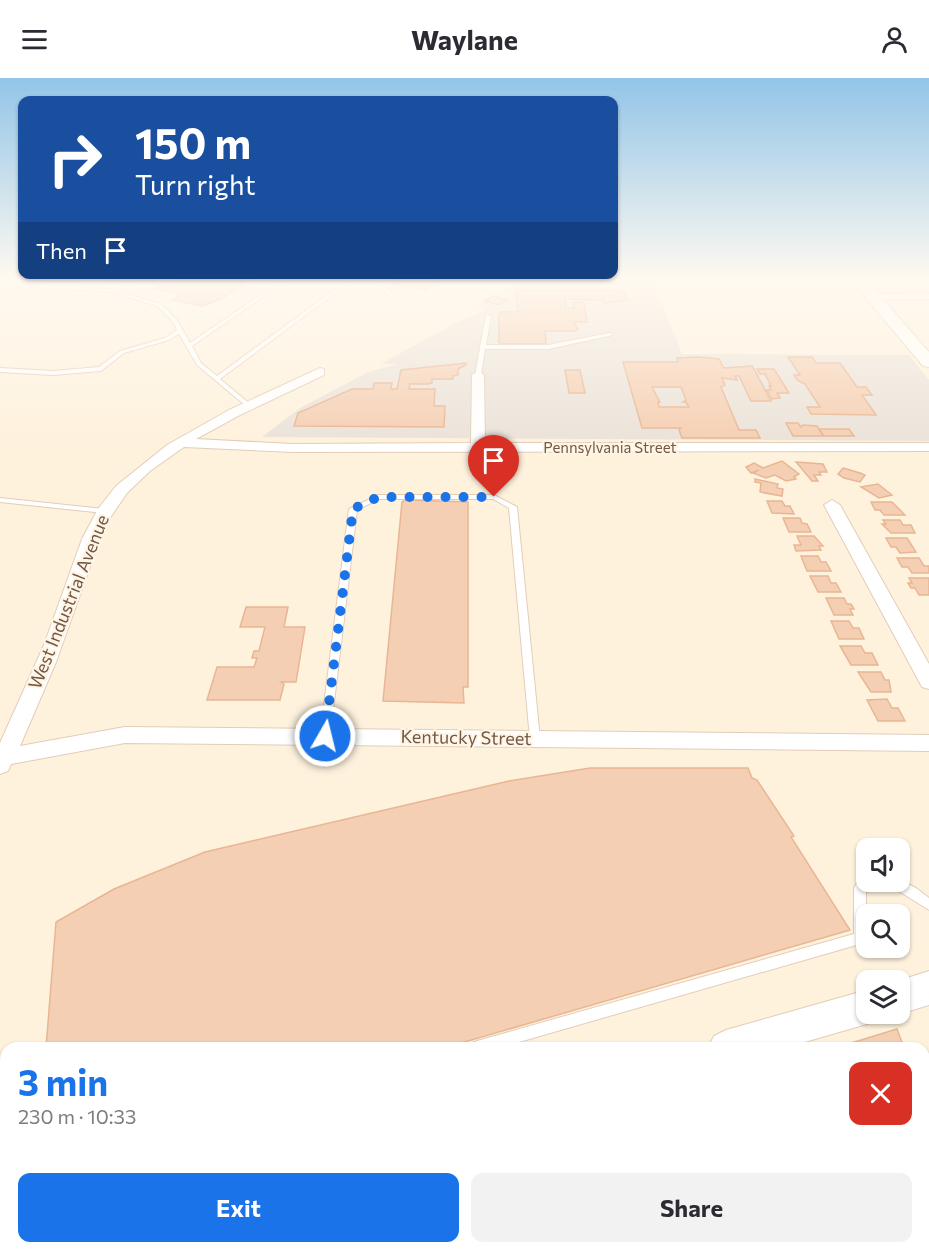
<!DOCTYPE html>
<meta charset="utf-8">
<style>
body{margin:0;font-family:Commissioner,sans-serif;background:#f2f2f3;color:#2b2b33;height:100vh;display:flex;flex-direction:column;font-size:22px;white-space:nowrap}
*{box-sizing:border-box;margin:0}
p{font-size:20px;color:#7c7c81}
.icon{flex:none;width:33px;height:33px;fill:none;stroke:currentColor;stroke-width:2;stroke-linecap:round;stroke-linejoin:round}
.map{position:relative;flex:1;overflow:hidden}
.drawer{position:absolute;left:0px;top:964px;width:930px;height:212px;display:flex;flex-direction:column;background:#fff;border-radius:18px 18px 0 0;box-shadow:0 2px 4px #0004}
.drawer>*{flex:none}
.banner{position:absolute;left:18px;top:18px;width:600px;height:183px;border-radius:12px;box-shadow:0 2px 4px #0004;background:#1a4fa0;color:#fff;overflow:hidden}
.controls{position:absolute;left:856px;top:760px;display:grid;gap:12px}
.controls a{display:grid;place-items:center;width:54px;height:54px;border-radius:12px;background:#fff;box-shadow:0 2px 4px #0004;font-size:30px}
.pin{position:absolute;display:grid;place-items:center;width:51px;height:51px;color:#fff;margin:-62px -26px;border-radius:50% 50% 50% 0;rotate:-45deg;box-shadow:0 0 6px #0007}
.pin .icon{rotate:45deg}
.me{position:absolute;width:66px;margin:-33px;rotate:8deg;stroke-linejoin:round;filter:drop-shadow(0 0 4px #0008)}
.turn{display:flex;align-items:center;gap:21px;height:126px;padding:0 18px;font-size:27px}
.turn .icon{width:78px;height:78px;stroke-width:2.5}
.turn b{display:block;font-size:42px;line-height:51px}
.then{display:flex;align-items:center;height:57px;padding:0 18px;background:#0003;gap:12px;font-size:22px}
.round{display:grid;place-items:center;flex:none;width:63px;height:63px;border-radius:12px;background:#f2f2f3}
.overview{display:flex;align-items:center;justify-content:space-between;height:102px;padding:0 18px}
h1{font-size:36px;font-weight:700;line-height:45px;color:#1a73e8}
.cta{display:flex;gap:12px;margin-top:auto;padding:12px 18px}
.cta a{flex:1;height:69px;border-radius:12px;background:#1a73e8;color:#fff;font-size:24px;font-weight:700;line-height:69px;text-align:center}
.cta a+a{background:#f2f2f3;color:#2b2b33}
header{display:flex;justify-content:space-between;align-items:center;height:78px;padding:0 18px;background:#fff;font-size:27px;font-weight:700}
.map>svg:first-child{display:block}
.industrial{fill:#ebe3da}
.building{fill:#f5cfb3;stroke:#e8b693;stroke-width:1.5;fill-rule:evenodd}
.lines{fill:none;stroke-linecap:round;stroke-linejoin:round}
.service-casing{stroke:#e2cdb9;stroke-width:2}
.minor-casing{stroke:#e2cdb9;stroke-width:2}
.tertiary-casing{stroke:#e2cdb9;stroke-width:2}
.secondary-casing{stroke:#e7cfb7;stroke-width:2}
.service{fill:#fff;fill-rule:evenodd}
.minor{fill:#fff;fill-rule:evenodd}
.tertiary{fill:#fff;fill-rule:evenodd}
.secondary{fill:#fff;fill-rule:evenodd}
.route{stroke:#1a73e8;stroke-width:10;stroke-dasharray:0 18}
.labels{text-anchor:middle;stroke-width:4.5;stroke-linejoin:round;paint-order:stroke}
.far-street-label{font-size:15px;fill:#745745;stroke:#fff5e5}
.street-label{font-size:18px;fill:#745745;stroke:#fff5e5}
</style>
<header><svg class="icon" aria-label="menu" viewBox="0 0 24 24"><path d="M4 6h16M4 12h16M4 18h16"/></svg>Waylane<svg class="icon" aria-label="person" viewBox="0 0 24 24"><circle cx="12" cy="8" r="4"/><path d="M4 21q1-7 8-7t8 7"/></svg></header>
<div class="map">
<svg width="929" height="1175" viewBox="0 0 929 1175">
<rect width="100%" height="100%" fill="#fef2dd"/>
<!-- industrial -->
<path class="industrial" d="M519 201H652L682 276 909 277 929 302V363L262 359 300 330 368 294 399 286H381L453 246 485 232 476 228Z"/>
<!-- building -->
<path class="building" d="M173 201H252L223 220 203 228 172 222 182 216 155 211Z
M400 201H439L426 212 393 206Z
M515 212H609L625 214 627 222 604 225V222L565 221 566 230H574L573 224H584L587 244H574L578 251 575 253H545L546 266H501L499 264V237L501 234H518Z
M493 218 507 222 498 227 485 223Z
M698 279 719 281 724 290 752 288 754 291 771 323H751L739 298H735L737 302 722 300 725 307 721 309 739 352H756L760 360H682L679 352 681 350H642L623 284H678L677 280ZM652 309H681L686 322 683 324H686L689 329H659L658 324H660Z
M788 279H812L816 285H840L857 309H866L872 317H862L876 337 811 336 807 329H820L805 306 797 302 794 297H800Z
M466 285V287L458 291V297L453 298V301H432V305L428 306H410L409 311H435L434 328H445L444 349 294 348 298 335 352 311H373L374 305H392L391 311H397L401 292Z
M757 291H774L789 315H777L780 320 772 321 767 312H771L769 308H771L765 296H760Z
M565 292H580L585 315H569Z
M786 345H798L801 349 803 347 817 348 823 358H793Z
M819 351H849L854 358H824Z
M782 383 799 396 794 399 796 401 786 403 775 397 766 400 753 395 759 392 751 395 746 389 754 385 763 390Z
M796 384 823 386 827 394H819L821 397H814L818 403H812Z
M843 390 860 395 865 397 860 404 844 400 838 396Z
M755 401 778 406 777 410 783 411 782 418 760 414 761 405 755 404Z
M878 406 892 417 879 420 861 409Z
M406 422 468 424V609H463L464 625 383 623 402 424Z
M767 423H782L785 428H790L794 436 772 435Z
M871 424H892L905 437H884L880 432H875Z
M783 440H800L802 445 807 446 811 454H789Z
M883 442H900L903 447H911L915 455H891L882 446H886Z
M797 458H814L823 468H819L821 472 796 473 794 467H801Z
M886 460H907L916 474 900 475 896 469H891Z
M801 478H818L821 484H826L831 493H807Z
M897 480H919L924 488H929V495H912L908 489H902Z
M810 498H828L831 505H836L841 514H818Z
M909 500H929V517H919L915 510H911L908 505H912Z
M826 520H844L847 526H851L854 531H850L853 537H834Z
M246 529H288L284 549H305L296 604H281L284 606 280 622H207L217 589H254L257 580H252L254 573H259L265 549H240Z
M831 543H849L853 550H859L864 561H839Z
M840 568H861L865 575H872L878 587H851Z
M858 594H881L885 602H889L891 614H871Z
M887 621 892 630H898L905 643H878L867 622Z
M590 690H748L752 700 757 702 794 758 791 759 850 852 444 970H46L56 844 114 811 205 774 509 703Z
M897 951 904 970H835Z
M924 1025 929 1039V1175H309L310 1170H924Z"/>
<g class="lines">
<!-- service casing -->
<g class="service-casing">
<path id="service" d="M131 201H136L116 213 161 226 177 242 190 265 284 201H289L192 268 201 285 217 298 349 201H354L220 301 250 326V328H246L197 287 179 256 169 262 124 275 101 293 53 297 0 294V290L53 293 99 289 120 273 165 260 177 252 173 244 157 228 112 214 17 208 0 212V210L17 206 111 211Z
M381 201H385L387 210 396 217V219C386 219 382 210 381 201Z
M486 237 491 238 486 267H548L610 255 613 257 548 271H485L481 297 478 299 475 297Z
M378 417H494L517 429 540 661 538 664H532L530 661 509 430 493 421H379L357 432 330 658 328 661H322L320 658 349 431Z
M0 420 104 431 108 433 104 435 0 424Z
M900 802 916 810 929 820V832L897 812 882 811 866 814V860L864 864 860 866 498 970H470L472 965 477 963 854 856V810L856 806 867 803 900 804Z
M30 1170H46L44 1175H28Z"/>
</g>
<!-- minor casing -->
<g class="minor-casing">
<path id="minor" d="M929 215V221L873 222 868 219 873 216Z
M320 290 324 291V297L238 338 196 361 292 366 471 365 472 297 478 293 484 297 485 365H929V373L292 374 184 369 150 393 127 415 105 447 56 584 20 668 125 649 929 657V673L125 665 11 686 8 693 0 696V665L44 567 82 461 98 431 116 408 167 367 229 332Z
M832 422 840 427 929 586V611L922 609 824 427Z"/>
</g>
<!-- tertiary casing -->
<g class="tertiary-casing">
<path id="tertiary" d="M929 893V927L900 936 898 903Z
M867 912V936H881L879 941 867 946 784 970H708L714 958 726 952Z
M47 1170H99L97 1175H44Z"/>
</g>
<!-- secondary casing -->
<g class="secondary-casing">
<path id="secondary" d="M850 201H865L929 274V289L923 288Z"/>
</g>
<!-- service -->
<use href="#service" class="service"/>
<!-- minor -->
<use href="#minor" class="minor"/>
<!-- tertiary -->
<use href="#tertiary" class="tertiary"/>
<!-- secondary -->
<use href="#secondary" class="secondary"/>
</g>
<!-- sky -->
<linearGradient id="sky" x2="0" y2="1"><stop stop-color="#92c5e8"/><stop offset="0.55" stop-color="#fff9f0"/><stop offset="1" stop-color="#fff9f0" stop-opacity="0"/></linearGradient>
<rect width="929" height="365" fill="url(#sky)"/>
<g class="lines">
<!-- route -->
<path class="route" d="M325 658 353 431 378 419H494"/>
</g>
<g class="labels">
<!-- far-street labels -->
<g class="far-street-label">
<text x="610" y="375">Pennsylvania Street</text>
</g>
<!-- street labels -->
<g class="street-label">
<text transform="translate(69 524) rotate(-68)" y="6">West Industrial Avenue</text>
<text transform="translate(466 660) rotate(1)" y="6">Kentucky Street</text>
</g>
</g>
</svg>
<div class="controls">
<a><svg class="icon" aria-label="sound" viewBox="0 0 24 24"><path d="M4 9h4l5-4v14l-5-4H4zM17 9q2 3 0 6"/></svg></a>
<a><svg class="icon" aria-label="search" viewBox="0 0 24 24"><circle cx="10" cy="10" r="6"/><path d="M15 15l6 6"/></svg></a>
<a><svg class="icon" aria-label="layers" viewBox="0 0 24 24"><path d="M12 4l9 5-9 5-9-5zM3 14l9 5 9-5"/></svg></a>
</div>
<div class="pin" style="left:494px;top:419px;background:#d93025"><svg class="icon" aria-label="arrive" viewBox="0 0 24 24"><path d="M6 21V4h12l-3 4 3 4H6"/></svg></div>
<svg class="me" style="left:325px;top:658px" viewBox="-20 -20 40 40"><circle r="17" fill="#1a73e8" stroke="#fff" stroke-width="3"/><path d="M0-11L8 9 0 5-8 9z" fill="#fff"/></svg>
<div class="banner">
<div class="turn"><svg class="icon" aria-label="right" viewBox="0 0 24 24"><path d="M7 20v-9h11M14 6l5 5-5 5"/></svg><div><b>150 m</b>Turn right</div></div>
<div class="then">Then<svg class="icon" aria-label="arrive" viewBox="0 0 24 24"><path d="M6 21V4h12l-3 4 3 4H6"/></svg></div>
</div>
<section class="drawer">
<div class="overview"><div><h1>3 min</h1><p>230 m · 10:33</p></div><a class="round" style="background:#d93025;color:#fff"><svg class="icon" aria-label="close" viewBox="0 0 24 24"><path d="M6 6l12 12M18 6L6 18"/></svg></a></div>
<div class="cta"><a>Exit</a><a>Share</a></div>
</section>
</div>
